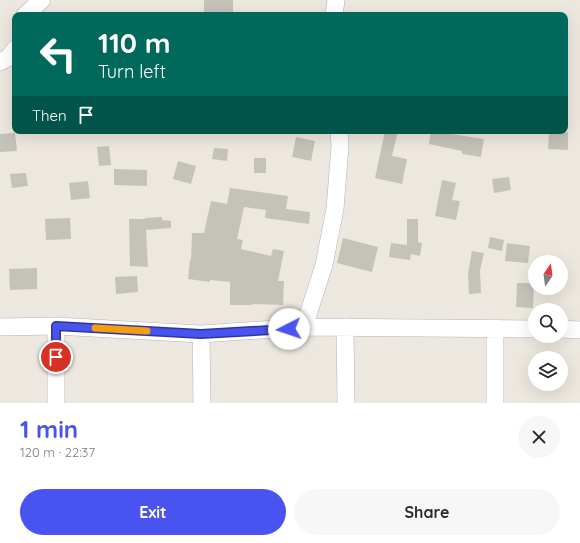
<!DOCTYPE html>
<meta charset="utf-8">
<style>
body{margin:0;font-family:Quicksand,sans-serif;background:#f7f7f7;color:#2b2b33;height:100vh;display:flex;flex-direction:column;font-size:15px;white-space:nowrap}
*{box-sizing:border-box;margin:0}
p{font-size:13px;color:#7c7c81}
.icon{flex:none;width:22px;height:22px;fill:none;stroke:currentColor;stroke-width:2;stroke-linecap:round;stroke-linejoin:round}
.map{position:relative;height:403px;overflow:hidden}
.details{display:flex;flex-direction:column;background:#fff;flex:1}
.details>*{flex:none}
.top-card{position:absolute;left:12px;top:12px;width:556px;height:122px;border-radius:8px;box-shadow:0 4px 16px #0002;background:#00695c;color:#fff;overflow:hidden}
.needle{width:26px;rotate:14deg}
.fabs{position:absolute;left:528px;top:255px;display:grid;gap:8px}
.fabs a{display:grid;place-items:center;width:40px;height:40px;border-radius:50%;background:#fff;box-shadow:0 4px 16px #0002;font-size:20px}
.pin{position:absolute;display:grid;place-items:center;width:34px;height:34px;color:#fff;margin:-17px;border:2px solid #fff;border-radius:50%;box-shadow:0 1px 4px #0007}
.me{position:absolute;width:44px;margin:-22px;rotate:266deg;stroke-linejoin:round;filter:drop-shadow(0 0 3px #0008)}
.turn{display:flex;align-items:center;gap:14px;height:84px;padding:0 20px;font-size:18px}
.turn .icon{width:52px;height:52px;stroke-width:2.5}
.turn b{display:block;font-size:28px;line-height:34px}
.then{display:flex;align-items:center;height:38px;padding:0 20px;background:#0003;gap:8px;font-size:15px}
.round{display:grid;place-items:center;flex:none;width:42px;height:42px;border-radius:21px;background:#f7f7f7}
.summary{display:flex;align-items:center;justify-content:space-between;height:68px;padding:0 20px}
h1{font-size:24px;font-weight:700;line-height:30px;color:#4953ef}
.cta{display:flex;gap:8px;margin-top:auto;padding:8px 20px}
.cta a{flex:1;height:46px;border-radius:24px;background:#4953ef;color:#fff;font-size:16px;font-weight:700;line-height:46px;text-align:center}
.cta a+a{background:#f7f7f7;color:#2b2b33}
.map>svg:first-child{display:block}
.building{fill:#c5c2ba}
.lines{fill:none;stroke-linecap:round;stroke-linejoin:round}
.minor-casing{stroke:#b2b3be;stroke-width:18}
.minor{stroke:#fff;stroke-width:17}
.route-casing{stroke:#2f369b;stroke-width:10}
.route{stroke:#4953ef;stroke-width:7}
.slow{stroke:#f59e0b;stroke-width:7}
</style>
<div class="map">
<svg width="580" height="403" viewBox="0 0 580 403">
<rect width="100%" height="100%" fill="#ece8df"/>
<!-- building -->
<path class="building" d="M204 0H233V15H204Z
M385 131H398L392 156 407 159 402 184 375 178Z
M431 131H451V134L484 139 481 157 462 154V151L429 144Z
M549 132H568V150L548 149Z
M15 133 17 151 0 152V134Z
M296 137 315 141 311 161 292 157Z
M109 146 111 165 99 166 97 147Z
M214 148 228 149 227 161 212 159Z
M254 158H266V173H254Z
M178 161 196 166 191 184 173 179Z
M114 169 147 170V186L114 185Z
M26 173 28 186 12 188 10 174Z
M509 177 511 190 494 193 492 179Z
M442 180 456 183 452 200 460 201 456 220 435 216Z
M88 181 90 198 71 200 69 183Z
M230 188 288 196 286 209 310 212 309 224 265 218 266 210 244 207 237 239 243 240 241 249 271 256 273 249 284 251 278 281H284L283 305 252 304V305H230V282L210 280V282L188 279 190 260H191L192 233H204L211 201 227 204Z
M162 217V220L171 221V228L146 230 148 267 130 266 129 219H145V218Z
M70 218 71 239 46 240 45 219Z
M407 219H418V242L422 243 420 256 411 254 410 260 389 257 391 243 407 245Z
M490 237 504 240 502 251 488 248Z
M343 238 378 247 372 272 337 263Z
M507 243 530 246 528 263 505 261Z
M472 251 484 253 480 270 481 293 469 294 468 273Z
M37 268V289L10 290 9 269Z
M137 276 138 292 116 294 115 277Z
M517 283H534L533 308 516 307Z"/>
<g class="lines">
<!-- minor casing -->
<g class="minor-casing">
<path id="minor" d="M25 15 42 0
M334 15 336 0
M0 62 8 58 15 49
M56 326V403
M0 327 56 326 201 334 304 327 535 329
M304 327 324 265 335 209 340 146 339 131
M345 327 346 403
M561 329 580 330
M201 334 202 403
M495 403V328"/>
</g>
<!-- minor -->
<use href="#minor" class="minor"/>
</g>
<g class="lines">
<!-- route casing -->
<g class="route-casing">
<path id="route" d="M56 357V326L201 334 289 329"/>
</g>
<!-- route -->
<use href="#route" class="route"/>
<!-- slow -->
<path class="slow" d="M95 328 147 331"/>
</g>
</svg>
<div class="fabs">
<a><svg class="needle" viewBox="-14 -14 28 28"><path d="M0-13l5 13h-10z" fill="#e53935"/><path d="M0 13l5-13h-10z" fill="#7c7c81"/></svg></a>
<a><svg class="icon" aria-label="search" viewBox="0 0 24 24"><circle cx="10" cy="10" r="6"/><path d="M15 15l6 6"/></svg></a>
<a><svg class="icon" aria-label="layers" viewBox="0 0 24 24"><path d="M12 4l9 5-9 5-9-5zM3 14l9 5 9-5"/></svg></a>
</div>
<div class="pin" style="left:56px;top:357px;background:#d93025"><svg class="icon" aria-label="arrive" viewBox="0 0 24 24"><path d="M6 21V4h12l-3 4 3 4H6"/></svg></div>
<svg class="me" style="left:289px;top:329px" viewBox="-20 -20 40 40"><circle r="19" fill="#fff"/><path d="M0-13L10 11 0 6-10 11z" fill="#4953ef"/></svg>
<div class="top-card">
<div class="turn"><svg class="icon" aria-label="left" viewBox="0 0 24 24"><path d="M17 20v-9H6M10 6l-5 5 5 5"/></svg><div><b>110 m</b>Turn left</div></div>
<div class="then">Then<svg class="icon" aria-label="arrive" viewBox="0 0 24 24"><path d="M6 21V4h12l-3 4 3 4H6"/></svg></div>
</div>
</div>
<section class="details">
<div class="summary"><div><h1>1 min</h1><p>120 m · 22:37</p></div><a class="round"><svg class="icon" aria-label="close" viewBox="0 0 24 24"><path d="M6 6l12 12M18 6L6 18"/></svg></a></div>
<div class="cta"><a>Exit</a><a>Share</a></div>
</section>
